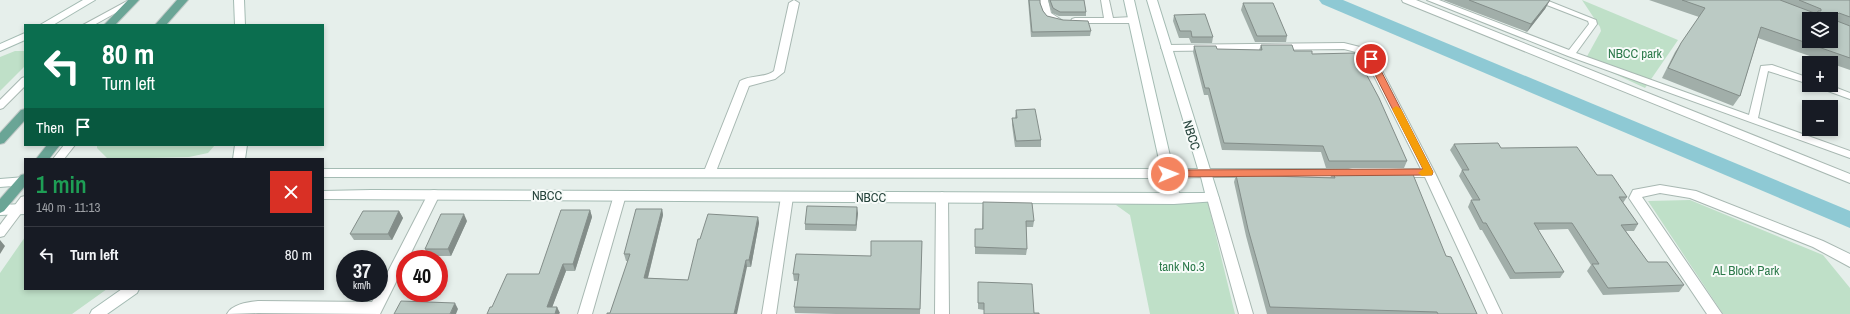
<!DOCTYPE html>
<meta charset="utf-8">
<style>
body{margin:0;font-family:"Archivo Narrow",sans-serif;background:#242831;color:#f1f3f6;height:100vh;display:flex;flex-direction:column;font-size:15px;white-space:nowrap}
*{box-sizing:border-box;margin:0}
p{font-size:13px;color:#9ea1a6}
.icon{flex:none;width:22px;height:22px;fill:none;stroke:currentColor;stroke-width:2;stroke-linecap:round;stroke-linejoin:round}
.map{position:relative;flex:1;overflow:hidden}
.sheet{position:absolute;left:24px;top:158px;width:300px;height:132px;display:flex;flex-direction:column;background:#171b24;border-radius:0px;box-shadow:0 2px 6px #0003}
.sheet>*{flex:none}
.top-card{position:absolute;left:24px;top:24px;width:300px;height:122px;border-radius:0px;box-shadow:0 2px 6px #0003;background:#0b6e4f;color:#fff;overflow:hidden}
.tools{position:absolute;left:1802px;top:12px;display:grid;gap:8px}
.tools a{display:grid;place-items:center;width:36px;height:36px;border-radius:0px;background:#171b24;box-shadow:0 2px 6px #0003;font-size:20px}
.speed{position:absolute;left:336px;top:250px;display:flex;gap:8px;font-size:20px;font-weight:700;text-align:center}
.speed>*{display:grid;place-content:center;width:52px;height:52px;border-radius:50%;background:#171b24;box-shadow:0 2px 6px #0003;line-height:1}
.speed small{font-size:10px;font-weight:400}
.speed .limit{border:6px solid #d22;background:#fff;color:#111}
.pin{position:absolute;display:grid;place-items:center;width:34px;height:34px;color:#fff;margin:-17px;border:2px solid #fff;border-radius:50%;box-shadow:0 1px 4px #0007}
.me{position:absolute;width:44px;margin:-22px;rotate:89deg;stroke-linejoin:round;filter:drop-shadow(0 0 3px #0008)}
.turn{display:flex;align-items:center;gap:14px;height:84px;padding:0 12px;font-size:18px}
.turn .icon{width:52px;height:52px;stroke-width:2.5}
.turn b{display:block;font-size:28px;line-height:34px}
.then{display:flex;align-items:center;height:38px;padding:0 12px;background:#0003;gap:8px;font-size:15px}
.round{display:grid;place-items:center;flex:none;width:42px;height:42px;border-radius:0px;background:#242831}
.headline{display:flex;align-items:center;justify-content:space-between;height:68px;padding:0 12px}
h1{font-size:24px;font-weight:600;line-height:30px;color:#1e9e55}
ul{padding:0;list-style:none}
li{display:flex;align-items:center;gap:12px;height:56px;padding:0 12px;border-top:1px solid #363941}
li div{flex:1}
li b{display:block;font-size:15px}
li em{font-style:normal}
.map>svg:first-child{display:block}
.green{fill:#bfe0c8}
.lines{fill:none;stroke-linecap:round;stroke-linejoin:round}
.canal{fill:#8ec9d4;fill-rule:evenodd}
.lane-casing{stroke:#a8b8b2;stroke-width:2}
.street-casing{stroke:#a8b8b2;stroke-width:2}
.secondary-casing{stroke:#a4bbb3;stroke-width:2}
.primary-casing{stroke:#c2cac8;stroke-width:2}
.lane{fill:#fff;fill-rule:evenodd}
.street{fill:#fff;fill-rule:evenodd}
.secondary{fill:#fff;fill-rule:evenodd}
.primary{fill:#6aa596;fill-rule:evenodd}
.wall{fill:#a1aea9}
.shaded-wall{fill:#838d89}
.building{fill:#bbcac4;stroke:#838d89;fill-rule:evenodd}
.route{fill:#f4845f;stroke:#9f563e}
.slow{fill:#f59e0b}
.labels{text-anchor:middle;stroke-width:4;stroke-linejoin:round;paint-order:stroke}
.park-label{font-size:13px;fill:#2d7a4b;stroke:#f7fbf9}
.street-label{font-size:13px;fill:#24423a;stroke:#f7fbf9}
</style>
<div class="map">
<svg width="1850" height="314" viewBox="0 0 1850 314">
<rect width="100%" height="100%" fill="#e6efeb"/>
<!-- green -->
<path class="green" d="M1582 0 1678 40 1645 88 1585 60 1601 31 1600 27Z
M15 51H25V66L0 91V57Z
M97 145H215L208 153 189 157 108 159 97 148Z
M1207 199 1235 314H1150L1130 215 1116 205Z
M1690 200 1823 255 1850 288V314H1723L1648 201Z
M25 237V289H107L72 314H0V273Z"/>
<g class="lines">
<!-- canal -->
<path class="canal" d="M1319 0H1343L1850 211V228L1322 4Z"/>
<!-- lane casing -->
<g class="lane-casing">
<path id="lane" d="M129 0 137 1 94 25H83Z
M1040 0H1048L1051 13 1063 21 1062 23C1047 26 1041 12 1040 0Z
M1101 0H1109L1113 18 1133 17 1137 20 1133 23H1072L1071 21 1072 19 1075 18H1104Z
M1427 0H1439L1569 50 1589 24 1588 21 1534 0H1546L1596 20 1597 24 1576 53 1749 115 1761 66 1772 65 1809 78V84L1768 71 1758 118 1850 151V158L1568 56Z
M25 77V86L3 108 0 109V100L22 78Z
M1815 85H1829L1850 93V99L1817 87Z
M64 145H75L64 159H53Z
M25 196V208L4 236 0 237V225L21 197Z"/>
</g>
<!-- street casing -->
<g class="street-casing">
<path id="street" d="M794 0 799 3 784 72 775 79 749 86 715 174 713 177H705L703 174 740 81C750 75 765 78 774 71L789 3Z
M1402 0H1416L1850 174V183L1403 2Z
M1344 43 1368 49 1376 59 1435 173 1502 314H1488L1425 177H1396L1392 176 1390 173 1392 170 1421 169 1366 60 1360 53 1344 49 1166 51 1161 48 1166 45Z
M1204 169H1348L1352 170 1354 173 1352 176 1348 177H1204L1200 176 1198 173 1200 170Z
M1660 185 1696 191 1823 241 1850 254V267L1813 247 1690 198 1660 193 1642 197 1722 314H1707L1629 198 1633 190Z
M434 190 438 191 440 194 408 259H405V264L380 314 258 313 227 314C232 304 248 302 258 301L372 302 377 293H379V289L428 194 430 191Z
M620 191 624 192 626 195 592 314H578L614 195 616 192Z
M787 192 791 194 793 197 776 314H762L781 197 783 194Z
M942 192 946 194 948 197 949 314H935L936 197 938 194Z
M1213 193 1217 195 1219 198 1253 314H1239L1207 198 1209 195Z"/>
</g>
<!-- secondary casing -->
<g class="secondary-casing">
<path id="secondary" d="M83 0H95L53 25H40Z
M234 0H244L245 25H235Z
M1124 0H1134L1173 169H1198L1147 0H1157L1219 198 1217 201 1174 204 323 199V191L371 190 1166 193 1163 178 323 177V169H1161ZM1201 177 1205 193H1179L1175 178Z
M25 33V40L0 51V44Z
M235 145H247L245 159H233Z
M25 177V185L0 187V179Z
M25 204V214L0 215V205Z
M122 289H139L137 293 107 314H90L92 310Z"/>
</g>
<!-- primary casing -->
<g class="primary-casing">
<path id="primary" d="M128 0H139L115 25H104Z
M177 0H188L166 25H155Z
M25 109V120L4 143 0 144V133L21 110Z
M47 145H60L49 159H36Z
M25 174V186L4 211 0 213V199L21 175Z"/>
</g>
<!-- lane -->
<use href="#lane" class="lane"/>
<!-- street -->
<use href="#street" class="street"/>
<!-- secondary -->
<use href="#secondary" class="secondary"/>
<!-- primary -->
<use href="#primary" class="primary"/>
</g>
<!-- wall -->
<path class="wall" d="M1028 0H1040V3L1043 11 1047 16 1091 31 1090 36 1031 37Z
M1048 0H1084L1086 12V16H1059L1052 13Z
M1443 0H1550L1545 9 1527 32Z
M1649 0H1850V70L1758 38 1740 96 1733 106 1662 78 1675 52 1699 17Z
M1243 3 1287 36 1286 42H1255L1241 10Z
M1174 15 1213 37 1212 43H1191L1189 38H1179L1173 21Z
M1261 45 1312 54 1407 161 1404 168H1326L1321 152 1222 150 1208 95H1204L1193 52 1194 46 1217 49 1259 50Z
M1016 110 1041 140V147H1015L1012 125V118H1015Z
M1454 144 1501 148 1597 175 1627 197 1623 203 1638 224 1634 231H1626L1648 262 1684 285 1679 292 1603 295 1587 271 1591 265 1568 229 1538 230 1564 272 1560 278 1510 279 1482 230H1480L1468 207 1471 200H1473L1459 176 1462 170 1450 150Z
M1333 172 1446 256 1477 314H1267L1246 236 1234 182 1236 175 1330 178Z
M983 202 1034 221 1033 227H1026L1027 249 1026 255 975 254V229H982Z
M662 209 663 215 648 278 688 280 700 239 758 217 759 223 751 267H747L610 313 628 261H626L624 254Z
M590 210 592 217 575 271H566L552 307H557L559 314H487L492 307 539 274Z
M399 211 403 218 392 240H354L350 234Z
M858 213 856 231 805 230V224Z
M467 221 451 256H428L425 249Z
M922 241 920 314H836L795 313 794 307 798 281H794L793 274 871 256Z
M978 282 1034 313 1039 314H984V310L978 309Z"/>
<!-- shaded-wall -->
<path class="shaded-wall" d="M1550 0 1545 9 1527 32 1531 24Z
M857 207 858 213 856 231V225Z
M662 209 663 215 646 285 644 278Z
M590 210 592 217 575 271 573 264Z
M399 211 403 218 392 240 388 234Z
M464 214 467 221 451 256 448 249Z
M758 217 759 223 751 267 749 260Z
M0 240 5 246 0 254Z
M746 260 747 267 737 314H734Z
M563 264 566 271 550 313 547 307Z
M455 303 458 309 456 314H450Z
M557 307 560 313 559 314H555Z"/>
<!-- building -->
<path class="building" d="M1029 0H1040V3L1043 11 1047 16 1063 20 1088 21 1091 31 1032 32Z
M1050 0H1084L1086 12H1060L1053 8Z
M1469 0H1550L1531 24Z
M1682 0H1780L1817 14 1818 11H1821V9L1799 0H1850V17L1839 13 1837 15V21L1850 26V58L1761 27 1740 96 1668 68 1681 43 1705 8ZM1809 19H1831V41H1809Z
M1243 3H1273L1287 36H1257Z
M1205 14 1213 37H1192L1191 31H1180L1174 15Z
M1261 45H1292L1294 51H1312V54L1355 53 1379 98 1407 161H1329L1323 146 1224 143 1209 88H1205L1194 46H1216L1217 49 1262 50Z
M1035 109 1041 140 1016 141 1012 118H1017L1016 110Z
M1498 143 1501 148 1577 147 1597 175H1612L1627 197H1619L1638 224 1621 225 1648 262H1667L1684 285 1608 288 1592 264H1599L1572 223H1534L1564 272 1515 273 1486 223H1483L1471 200H1480L1462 170H1469L1454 144Z
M1333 172H1412L1446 256 1451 257 1477 314H1438L1437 312 1270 307 1248 229 1236 175 1335 178Z
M983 202 1032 203 1034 221H1026L1027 249 975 247V229H983Z
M807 206 857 207 856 225 805 224Z
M636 209H662L644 278 688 280 698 239H700L708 214 758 217 749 260H746L734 314H607V313H610L630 254H624Z
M561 210H590L573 264H563L547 307H557L555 314H487L490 307H492L507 274H539Z
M363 211H399L388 234H350Z
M441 214H464L448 249H425Z
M871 241H922L920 309 794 307 799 274H793L796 254 871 256Z
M978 282 1032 284 1034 313H1039V314H984V303H978Z
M401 301 455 303 450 314H394Z"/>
<!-- route -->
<path class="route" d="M1368 57H1374L1375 59 1433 172 1432 175 1168 177 1163 174 1168 170 1423 169 1367 59Z"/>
<!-- slow -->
<path class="slow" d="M1396 106 1401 109 1433 172 1432 175 1422 176 1418 173 1423 169 1392 109Z"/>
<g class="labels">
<!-- park labels -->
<g class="park-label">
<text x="1635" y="58">NBCC park</text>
<text x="1182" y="271">tank No.3</text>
<text x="1746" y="275">AL Block Park</text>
</g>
<!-- street labels -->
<g class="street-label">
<text transform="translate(1192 135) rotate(73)" y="5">NBCC</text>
<text x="547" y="200">NBCC</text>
<text x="871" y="202">NBCC</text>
</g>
</g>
</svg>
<div class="tools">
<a><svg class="icon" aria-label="layers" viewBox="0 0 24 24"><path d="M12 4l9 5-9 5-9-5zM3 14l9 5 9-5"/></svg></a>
<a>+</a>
<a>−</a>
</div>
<div class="speed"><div>37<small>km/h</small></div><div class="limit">40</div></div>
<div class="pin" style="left:1371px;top:59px;background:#d93025"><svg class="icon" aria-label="arrive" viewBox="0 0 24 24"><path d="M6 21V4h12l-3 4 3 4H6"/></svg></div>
<svg class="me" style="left:1168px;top:174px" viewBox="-20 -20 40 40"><circle r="17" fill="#f4845f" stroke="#fff" stroke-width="3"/><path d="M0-11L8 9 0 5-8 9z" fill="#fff"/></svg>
<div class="top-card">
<div class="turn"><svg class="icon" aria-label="left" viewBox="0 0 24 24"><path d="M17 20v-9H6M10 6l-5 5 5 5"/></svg><div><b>80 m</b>Turn left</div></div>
<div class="then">Then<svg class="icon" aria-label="arrive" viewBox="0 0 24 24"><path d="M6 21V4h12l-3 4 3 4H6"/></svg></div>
</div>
<section class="sheet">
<div class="headline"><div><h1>1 min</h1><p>140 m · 11:13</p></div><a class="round" style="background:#d93025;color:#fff"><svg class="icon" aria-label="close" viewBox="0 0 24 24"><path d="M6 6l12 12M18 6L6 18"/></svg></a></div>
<ul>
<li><svg class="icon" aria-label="left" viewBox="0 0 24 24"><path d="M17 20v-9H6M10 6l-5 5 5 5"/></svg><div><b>Turn left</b></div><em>80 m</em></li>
</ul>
</section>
</div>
